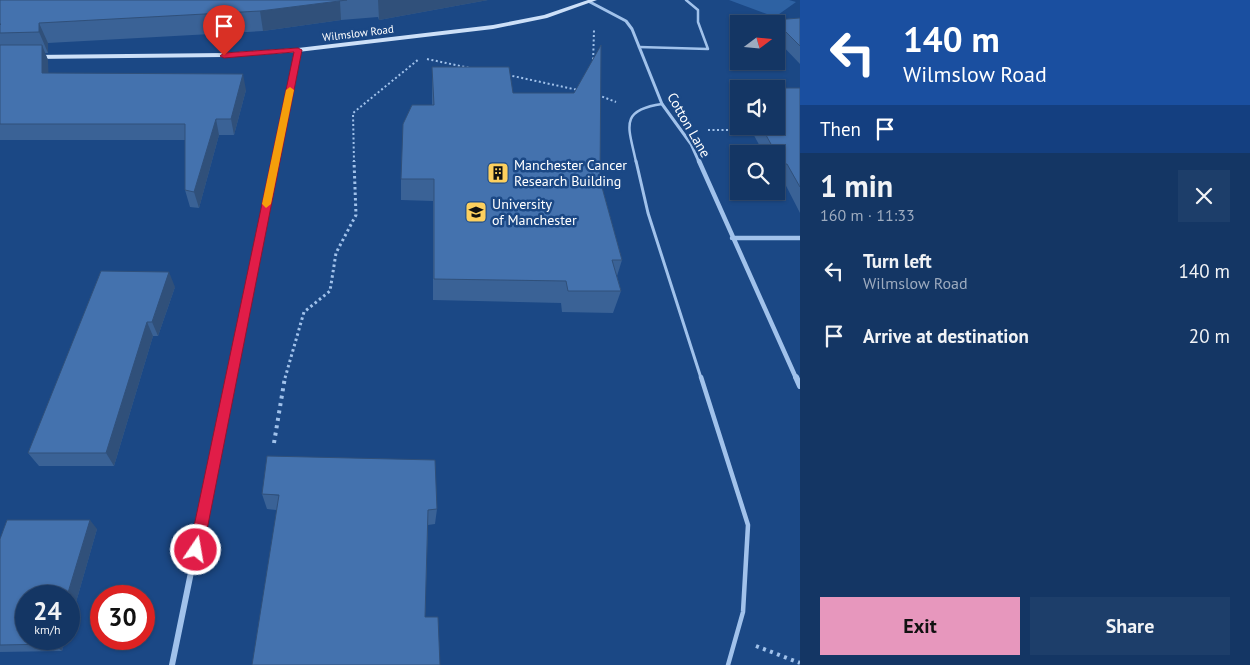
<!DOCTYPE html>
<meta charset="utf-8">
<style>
body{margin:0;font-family:"PT Sans",sans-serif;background:#1d3e6a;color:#f1f3f6;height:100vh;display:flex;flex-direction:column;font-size:19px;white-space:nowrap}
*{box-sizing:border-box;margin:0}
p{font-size:16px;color:#9dabbf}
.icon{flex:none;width:28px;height:28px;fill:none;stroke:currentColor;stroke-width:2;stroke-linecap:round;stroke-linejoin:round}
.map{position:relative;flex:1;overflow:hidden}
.details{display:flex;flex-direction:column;background:#143664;width:450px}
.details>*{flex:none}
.top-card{background:#1a4fa0;color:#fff;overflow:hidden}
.needle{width:32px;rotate:74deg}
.fabs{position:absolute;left:730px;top:15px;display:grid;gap:10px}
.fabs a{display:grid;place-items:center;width:55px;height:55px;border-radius:0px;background:#143664;box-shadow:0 1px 4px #0004,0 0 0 1px #335078;font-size:25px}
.speed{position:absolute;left:15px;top:585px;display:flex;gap:10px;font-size:25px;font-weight:700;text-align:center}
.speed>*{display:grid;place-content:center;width:65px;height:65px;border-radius:50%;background:#143664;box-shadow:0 1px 4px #0004,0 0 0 1px #335078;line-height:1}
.speed small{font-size:12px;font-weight:400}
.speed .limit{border:8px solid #d22;background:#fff;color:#111}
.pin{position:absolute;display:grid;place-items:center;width:42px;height:42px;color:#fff;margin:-51px -21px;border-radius:50% 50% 50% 0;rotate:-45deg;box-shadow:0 0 5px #0007}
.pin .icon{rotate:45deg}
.me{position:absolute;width:55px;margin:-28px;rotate:12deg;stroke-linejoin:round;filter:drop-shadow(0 0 4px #0008)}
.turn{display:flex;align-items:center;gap:18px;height:105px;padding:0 20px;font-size:22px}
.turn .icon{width:65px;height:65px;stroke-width:2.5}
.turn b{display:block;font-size:35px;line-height:42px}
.then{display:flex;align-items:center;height:48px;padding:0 20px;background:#0003;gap:10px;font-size:19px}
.round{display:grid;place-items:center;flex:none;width:52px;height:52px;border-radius:0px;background:#1d3e6a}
.headline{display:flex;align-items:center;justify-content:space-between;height:85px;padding:0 20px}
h1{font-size:30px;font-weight:600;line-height:38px}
.cta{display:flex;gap:10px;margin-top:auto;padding:10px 20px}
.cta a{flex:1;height:58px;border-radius:0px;background:#e797bd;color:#111;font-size:20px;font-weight:600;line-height:58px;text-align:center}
.cta a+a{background:#1d3e6a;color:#f1f3f6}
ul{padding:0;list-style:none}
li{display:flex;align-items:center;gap:15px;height:65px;padding:0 20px}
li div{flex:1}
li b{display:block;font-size:19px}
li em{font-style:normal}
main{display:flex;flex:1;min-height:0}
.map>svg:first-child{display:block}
.green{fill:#2e62a3}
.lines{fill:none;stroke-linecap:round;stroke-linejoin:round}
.path-far2{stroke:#a1c2eb;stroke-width:2;stroke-dasharray:2 2.5;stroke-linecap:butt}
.path-far1{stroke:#a1c2eb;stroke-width:3;stroke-dasharray:2.5 3;stroke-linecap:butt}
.path{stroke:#a1c2eb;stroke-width:4;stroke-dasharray:3 4.5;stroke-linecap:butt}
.service-far2{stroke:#a1c2eb;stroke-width:2.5}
.service-far1{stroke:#a1c2eb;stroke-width:3}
.service{stroke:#a1c2eb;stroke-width:4.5}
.minor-far2{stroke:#a1c2eb;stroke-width:3}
.minor-far1{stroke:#a1c2eb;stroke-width:4.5}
.minor{stroke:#a1c2eb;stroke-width:6}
.secondary{fill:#cde0f8;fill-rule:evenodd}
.wall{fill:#3a6296}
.shaded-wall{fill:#30507a}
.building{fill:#4472ae;stroke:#30507a}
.route{fill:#e11d48;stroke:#92132f}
.slow{fill:#f59e0b}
.labels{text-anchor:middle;stroke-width:5;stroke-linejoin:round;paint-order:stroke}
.far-street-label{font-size:11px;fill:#fff;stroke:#1b4885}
.street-label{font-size:14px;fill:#fff;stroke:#1b4885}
.poi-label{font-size:14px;fill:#fff;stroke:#1b4885;text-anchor:start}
</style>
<main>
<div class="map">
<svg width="800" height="665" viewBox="0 0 800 665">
<rect width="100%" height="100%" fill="#1b4885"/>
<!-- green -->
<path class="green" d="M729 0H789L796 2 775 17Z"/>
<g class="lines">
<!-- path-far2 -->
<path class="path-far2" d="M427 59 470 68
M593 64 594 30
M508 75 578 90
M598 95 616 102
M708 130H754
M354 162 353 113 419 59"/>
<!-- path-far1 -->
<path class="path-far1" d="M285 378 304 312 330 291 336 253 356 215 354 161"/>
<!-- path -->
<path class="path" d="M274 443 285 377
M756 646 800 663"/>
<!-- service-far2 -->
<path class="service-far2" d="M639 47 708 49 698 22V10L686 0
M636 162C629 128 618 110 662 104"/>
<!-- service-far1 -->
<path class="service-far1" d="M636 161 648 213 701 378"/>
<!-- service -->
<path class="service" d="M701 377 748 525 743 612 728 665"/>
<!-- minor-far2 -->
<path class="minor-far2" d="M590 2 626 21 632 29 662 104 691 144 699 162
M275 162 298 50"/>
<!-- minor-far1 -->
<path class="minor-far1" d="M699 161 796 378
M732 238H800
M231 378 275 161"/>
<!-- minor -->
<path class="minor" d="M796 377 800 386
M172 665 231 377"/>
<!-- secondary -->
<path class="secondary" d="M588 0H597L547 18 493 29 298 52 224 57 33 59 30 57 33 55 224 53 298 48 493 25 544 15Z"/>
</g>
<!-- wall -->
<path class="wall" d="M0 0H488L379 20 378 17 341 20 263 31 48 43V53H45L48 60V73L246 90 234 135H219L199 208 190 207 185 190V140H0Z
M800 18V64L776 39V24H772L774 20Z
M432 67 513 93 600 180 622 260 617 276 621 291 613 313 562 312 561 303 433 300V201L401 200V179L432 105Z
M739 88H800V213L781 176H776V154H764L749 126H776V89H739Z
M739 89V108L734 100Z
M175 287 158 336H153L114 466H39L28 453Z
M262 494 437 509 435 524 428 525 425 617 276 510 267 509Z
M97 529 62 651 0 652V539Z"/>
<!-- shaded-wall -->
<path class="shaded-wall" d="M378 0H488L379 20Z
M340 1 341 20 263 31 260 11Z
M39 23 48 43V53L39 32Z
M42 45 48 60 49 89 42 73Z
M243 74 246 90 234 135 231 119Z
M216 119 219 135 199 208 194 192Z
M169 272 175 287 158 336 152 322Z
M147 322 153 336 114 466 106 453Z
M90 520 97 529 69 627V596H67Z
M54 639H65L62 651 53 644Z"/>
<!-- building -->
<path class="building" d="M0 0H347L260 11 39 23V32L0 33V25L1 24H0Z
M800 18V46L774 20Z
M0 45H42V73L243 74 231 119H216L194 192 185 190V124H0Z
M601 45 600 180 622 260H612L621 291H568L566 281 434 279V179H401L403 124 412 105H434L432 67H509L513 93H574Z
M739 88H800V187L787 164H782L761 126H776V89H740Z
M101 271 169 272 152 322H147L106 453H28Z
M267 456 435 460 437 509 428 510 425 617H438L440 665H252L279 495 262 494Z
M7 520H90L67 596H26V639H54L53 644 0 645V539Z"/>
<!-- route -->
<path class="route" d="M298 48 302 50 203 550 201 555 196 557 191 555 189 550 294 52 224 58 220 56 224 53Z"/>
<!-- slow -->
<path class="slow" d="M290 87 294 90 271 204 266 208 262 204 286 90Z"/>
<!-- icons -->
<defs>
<g id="building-square" transform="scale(1.125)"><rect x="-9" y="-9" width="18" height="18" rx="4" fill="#fdd05e" stroke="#1b4885"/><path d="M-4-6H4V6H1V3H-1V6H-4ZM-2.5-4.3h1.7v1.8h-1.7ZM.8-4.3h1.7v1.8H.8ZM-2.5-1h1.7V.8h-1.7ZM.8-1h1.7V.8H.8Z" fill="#111"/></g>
<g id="university-square" transform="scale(1.125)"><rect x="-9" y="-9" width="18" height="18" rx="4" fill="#fdd05e" stroke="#1b4885"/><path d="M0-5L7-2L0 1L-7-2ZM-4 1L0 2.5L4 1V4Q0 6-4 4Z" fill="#111"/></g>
</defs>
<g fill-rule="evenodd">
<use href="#building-square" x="498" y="173"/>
<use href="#university-square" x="476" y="212"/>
</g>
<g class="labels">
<!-- far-street labels -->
<g class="far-street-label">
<text transform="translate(358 33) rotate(-7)" y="4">Wilmslow Road</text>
</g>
<!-- street labels -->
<g class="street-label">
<text transform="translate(689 125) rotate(60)" y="5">Cotton Lane</text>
</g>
<!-- poi labels -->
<g class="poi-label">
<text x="514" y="170">Manchester Cancer<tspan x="514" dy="16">Research Building</tspan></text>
<text x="492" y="209">University<tspan x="492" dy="16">of Manchester</tspan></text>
</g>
</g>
</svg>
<div class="fabs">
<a><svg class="needle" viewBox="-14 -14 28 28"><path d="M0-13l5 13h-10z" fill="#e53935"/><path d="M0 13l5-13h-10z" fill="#9dabbf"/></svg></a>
<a><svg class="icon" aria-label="sound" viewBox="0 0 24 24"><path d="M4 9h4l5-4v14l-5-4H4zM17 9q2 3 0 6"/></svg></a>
<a><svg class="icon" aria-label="search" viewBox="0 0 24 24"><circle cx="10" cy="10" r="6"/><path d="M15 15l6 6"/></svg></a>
</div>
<div class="speed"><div>24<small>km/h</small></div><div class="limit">30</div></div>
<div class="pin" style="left:224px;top:56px;background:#d93025"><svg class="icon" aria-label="arrive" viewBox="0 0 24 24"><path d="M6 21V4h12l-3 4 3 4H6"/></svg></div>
<svg class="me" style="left:196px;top:550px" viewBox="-20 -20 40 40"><circle r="17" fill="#e11d48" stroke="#fff" stroke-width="3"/><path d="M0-11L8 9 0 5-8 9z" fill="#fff"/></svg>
</div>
<section class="details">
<div class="top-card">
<div class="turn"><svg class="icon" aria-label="left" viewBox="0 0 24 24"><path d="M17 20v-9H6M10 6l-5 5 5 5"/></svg><div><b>140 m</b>Wilmslow Road</div></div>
<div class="then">Then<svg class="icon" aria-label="arrive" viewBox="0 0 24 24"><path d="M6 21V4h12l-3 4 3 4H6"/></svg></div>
</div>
<div class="headline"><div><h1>1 min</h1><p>160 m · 11:33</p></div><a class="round"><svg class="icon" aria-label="close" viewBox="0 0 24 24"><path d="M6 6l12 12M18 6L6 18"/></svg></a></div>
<ul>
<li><svg class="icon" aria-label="left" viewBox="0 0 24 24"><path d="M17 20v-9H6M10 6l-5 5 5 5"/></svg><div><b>Turn left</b><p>Wilmslow Road</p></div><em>140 m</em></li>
<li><svg class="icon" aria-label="arrive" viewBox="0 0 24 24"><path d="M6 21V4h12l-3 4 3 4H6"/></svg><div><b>Arrive at destination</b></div><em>20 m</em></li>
</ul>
<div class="cta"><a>Exit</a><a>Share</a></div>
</section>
</main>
